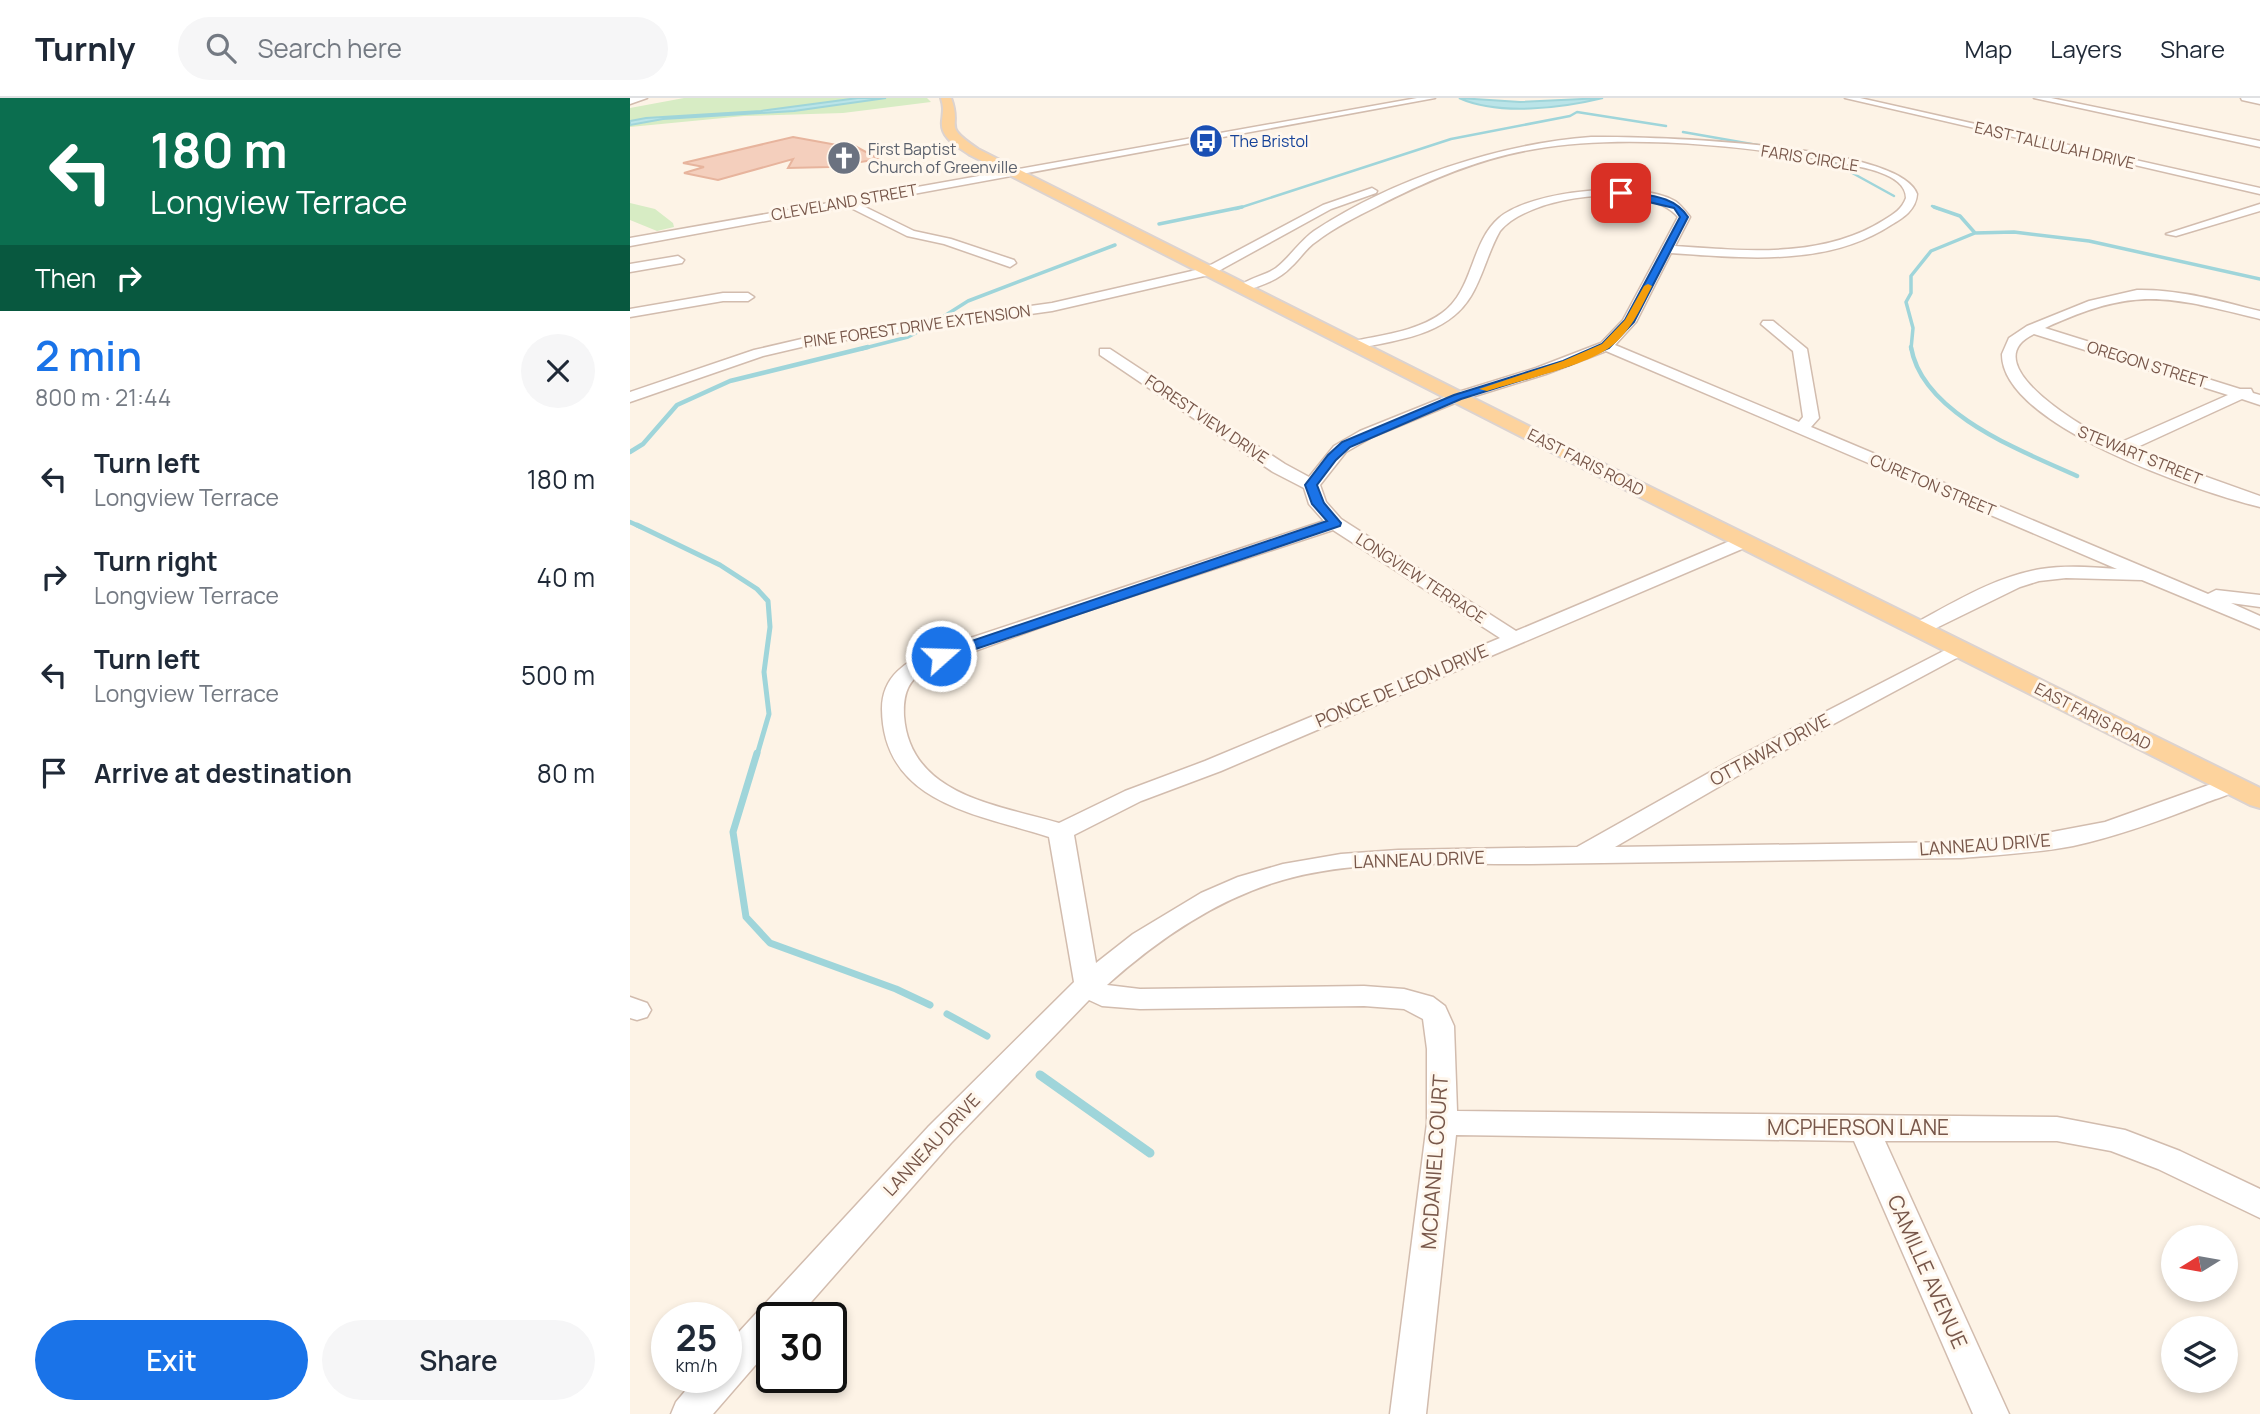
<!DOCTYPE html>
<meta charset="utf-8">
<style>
body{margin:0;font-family:Manrope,sans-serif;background:#f6f6f7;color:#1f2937;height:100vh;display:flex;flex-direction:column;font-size:26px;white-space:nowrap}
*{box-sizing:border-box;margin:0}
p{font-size:23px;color:#747a83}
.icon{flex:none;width:38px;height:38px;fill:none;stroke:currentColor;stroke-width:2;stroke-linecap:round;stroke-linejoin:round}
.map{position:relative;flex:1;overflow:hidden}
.side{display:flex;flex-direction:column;background:#fff;width:630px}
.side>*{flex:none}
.banner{background:#0b6e4f;color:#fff;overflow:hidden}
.needle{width:46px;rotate:259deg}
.controls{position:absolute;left:1531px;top:1127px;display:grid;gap:14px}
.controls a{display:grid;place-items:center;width:77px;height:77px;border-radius:50%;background:#fff;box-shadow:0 4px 10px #0003;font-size:35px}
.speed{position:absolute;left:21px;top:1204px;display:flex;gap:14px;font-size:35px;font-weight:700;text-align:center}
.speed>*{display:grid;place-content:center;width:91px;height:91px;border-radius:50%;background:#fff;box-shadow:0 4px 10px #0003;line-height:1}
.speed small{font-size:18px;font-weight:400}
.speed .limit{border:4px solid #111;border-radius:10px;background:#fff;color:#111}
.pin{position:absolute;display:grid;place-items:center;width:60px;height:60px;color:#fff;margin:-30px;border-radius:14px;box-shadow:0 4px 10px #0006}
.me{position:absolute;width:77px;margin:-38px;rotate:70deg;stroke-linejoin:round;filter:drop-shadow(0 0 5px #0008)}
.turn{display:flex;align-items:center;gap:24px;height:147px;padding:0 35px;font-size:32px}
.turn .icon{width:91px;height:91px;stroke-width:2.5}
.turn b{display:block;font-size:49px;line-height:60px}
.then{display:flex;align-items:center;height:66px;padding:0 35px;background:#0003;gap:14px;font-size:26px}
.round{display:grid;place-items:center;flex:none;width:74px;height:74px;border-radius:37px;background:#f6f6f7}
.headline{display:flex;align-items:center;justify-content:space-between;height:119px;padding:0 35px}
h1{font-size:42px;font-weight:600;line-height:52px;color:#1a73e8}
.cta{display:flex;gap:14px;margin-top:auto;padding:14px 35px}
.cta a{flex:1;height:80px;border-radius:42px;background:#1a73e8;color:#fff;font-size:28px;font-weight:600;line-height:80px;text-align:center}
.cta a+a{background:#f6f6f7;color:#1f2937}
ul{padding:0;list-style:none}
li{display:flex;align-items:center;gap:21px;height:98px;padding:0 35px}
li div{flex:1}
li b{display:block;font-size:26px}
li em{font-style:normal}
header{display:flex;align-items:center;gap:42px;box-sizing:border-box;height:98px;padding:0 35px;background:#fff;border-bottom:2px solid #e0e1e3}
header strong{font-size:33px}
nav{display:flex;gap:38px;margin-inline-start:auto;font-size:24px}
.search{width:490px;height:63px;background:#f6f6f7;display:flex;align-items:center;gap:18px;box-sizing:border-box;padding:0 24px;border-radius:38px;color:#747a83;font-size:26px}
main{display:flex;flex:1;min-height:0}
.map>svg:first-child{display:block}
.green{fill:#d7ecc4}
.water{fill:#bae4e8;stroke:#9fd5da;stroke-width:2}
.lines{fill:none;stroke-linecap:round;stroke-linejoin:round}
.stream-far5{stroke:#9fd5da;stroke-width:2.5}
.stream-far4{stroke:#9fd5da;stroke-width:3.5}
.stream-far3{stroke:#9fd5da;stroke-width:4.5}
.stream-far2{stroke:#9fd5da;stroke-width:5}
.stream-far1{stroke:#9fd5da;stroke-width:7}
.stream{stroke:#9fd5da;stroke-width:9}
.building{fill:#f4cfbd;stroke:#e7b49d;stroke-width:2}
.minor-casing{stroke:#d2bcae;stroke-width:3}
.major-casing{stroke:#dcd3d0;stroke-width:4}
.minor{fill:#fff;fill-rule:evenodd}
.major{fill:#fdd39d;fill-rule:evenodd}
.route{fill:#1a73e8;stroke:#114b97;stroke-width:2}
.slow{fill:#f59e0b}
.labels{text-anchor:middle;stroke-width:6;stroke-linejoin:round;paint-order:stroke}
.far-transit-label{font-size:16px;fill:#164399;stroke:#fff7ed;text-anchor:start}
.far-street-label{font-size:16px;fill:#78574a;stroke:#fff7ed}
.far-worship-label{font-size:16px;fill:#5b616d;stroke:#fff7ed;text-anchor:start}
.street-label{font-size:18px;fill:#78574a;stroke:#fff7ed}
.near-street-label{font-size:21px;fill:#78574a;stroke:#fff7ed}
</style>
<header>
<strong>Turnly</strong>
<div class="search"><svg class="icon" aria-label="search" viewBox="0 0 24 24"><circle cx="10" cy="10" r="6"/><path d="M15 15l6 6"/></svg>Search here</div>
<nav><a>Map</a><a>Layers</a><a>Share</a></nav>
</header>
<main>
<section class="side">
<div class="banner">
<div class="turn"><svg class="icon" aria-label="left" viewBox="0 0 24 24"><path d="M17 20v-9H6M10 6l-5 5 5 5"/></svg><div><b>180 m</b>Longview Terrace</div></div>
<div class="then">Then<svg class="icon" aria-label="right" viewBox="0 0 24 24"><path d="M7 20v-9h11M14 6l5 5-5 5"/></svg></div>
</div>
<div class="headline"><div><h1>2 min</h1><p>800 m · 21:44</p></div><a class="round"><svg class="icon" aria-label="close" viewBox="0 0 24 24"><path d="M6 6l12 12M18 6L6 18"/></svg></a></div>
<ul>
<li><svg class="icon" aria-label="left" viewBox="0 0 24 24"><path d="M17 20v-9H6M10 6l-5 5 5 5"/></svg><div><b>Turn left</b><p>Longview Terrace</p></div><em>180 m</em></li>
<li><svg class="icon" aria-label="right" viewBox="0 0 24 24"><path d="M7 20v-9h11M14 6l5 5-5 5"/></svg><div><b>Turn right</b><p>Longview Terrace</p></div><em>40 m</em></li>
<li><svg class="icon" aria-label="left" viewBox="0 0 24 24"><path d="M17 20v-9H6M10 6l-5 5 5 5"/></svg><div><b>Turn left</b><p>Longview Terrace</p></div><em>500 m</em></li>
<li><svg class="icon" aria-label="arrive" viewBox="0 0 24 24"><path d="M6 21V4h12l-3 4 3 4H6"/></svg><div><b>Arrive at destination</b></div><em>80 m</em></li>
</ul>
<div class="cta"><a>Exit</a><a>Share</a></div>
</section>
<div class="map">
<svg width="1630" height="1316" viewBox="0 0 1630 1316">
<rect width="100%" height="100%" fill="#fdf3e6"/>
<!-- green -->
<path class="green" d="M54 0H297L301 4 213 15 114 18 0 29V10Z
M0 105 25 111 43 125 44 129 27 133 0 122Z"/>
<!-- water -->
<path class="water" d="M228 0H256L164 13 33 21 0 27V23L16 20 131 13Z
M829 0 890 4 973 0C932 10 869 18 829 0Z"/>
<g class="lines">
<!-- stream-far5 -->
<path class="stream-far5" d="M1053 34 1133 48
M1206 66 1264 98
M1302 108 1309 111
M606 111 821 41 940 18 947 14 1036 28"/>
<!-- stream-far4 -->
<path class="stream-far4" d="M1304 109 1330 118 1345 135
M529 126 612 109
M308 222 338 203 485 147
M231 251 278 239 297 229
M1281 251 1283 230 1276 204 1281 195V178L1301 153 1345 135 1384 134 1459 143 1630 181"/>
<!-- stream-far3 -->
<path class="stream-far3" d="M1281 249C1292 316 1392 353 1447 378
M0 354 13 346 47 307 100 283 238 249
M0 424 11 429"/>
<!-- stream-far2 -->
<path class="stream-far2" d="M7 427 90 467 127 491 138 503 140 529 134 574 139 616 127 657"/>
<!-- stream-far1 -->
<path class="stream-far1" d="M127 655 103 734 116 819 140 845 266 891 300 907
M317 916 357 938"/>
<!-- stream -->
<path class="stream" d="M410 977 520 1055"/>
</g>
<!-- building -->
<path class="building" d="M163 39 218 49 225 48 249 61 200 69 158 70 163 61 88 82 54 75 74 69 53 65Z"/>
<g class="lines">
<!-- minor casing -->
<g class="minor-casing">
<path id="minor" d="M0 0H17L0 6Z
M787 0H805L229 106 284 133 321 141 384 162 386 165 380 169 314 146 277 138 217 108 0 148V140L210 103 215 100 220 101Z
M1215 0H1230L1630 90V96Z
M1404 0H1421L1630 43V49Z
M1611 0H1630V6L1612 2Z
M961 39C1014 38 1270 45 1287 96 1286 112 1273 120 1261 127 1197 169 1114 160 1041 155L1006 224 985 247 1169 324 1173 319 1163 253 1131 226 1133 223H1143L1177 251 1189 320 1181 329 1578 496 1586 492 1630 497V509L1601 505 1630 518V531L1512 482 1436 480 1409 483 1390 489 1296 535H1282L1279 531 1282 527C1323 505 1364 479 1411 471 1436 467 1462 469 1487 471L976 253 916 276 832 302 742 339 716 354 690 387 696 404 711 421 886 533 1107 440H1119L1122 444 1119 448 591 673 511 703 444 737 466 865 503 836 571 795 608 779 653 766 711 756 768 752 947 749 1100 663 1329 545 1336 547 1339 551 1336 555 1116 673 985 749 1331 744 1401 738 1475 724 1601 679 1609 681 1613 686C1606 696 1587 700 1575 705 1532 722 1488 738 1443 748 1406 755 1368 757 1331 760 1188 762 1045 764 901 766 817 767 724 759 643 785 581 805 525 844 477 887L510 891 734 888 774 891 803 899 815 908 824 928 827 1013 1427 1019 1495 1032 1550 1053 1630 1091V1120L1528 1071 1481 1053 1427 1043H1255L1379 1316H1343L1224 1043 826 1037 796 1316H760L797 1025V951L793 921 774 911 734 908 510 911 472 908 459 902 321 1045 167 1220H142V1248L83 1316H41L46 1304 67 1279H96V1248L299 1028 444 884 419 739C348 716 253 706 252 611 252 578 276 563 304 552L694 423 679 406 674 390 643 374 470 257V251H480L655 366 679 379 704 348 730 333 822 296 906 270 971 245 993 222 1048 119C1017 82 899 97 870 133 858 154 853 178 841 198 817 238 766 242 725 251L720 250V244C750 237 786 234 812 215 844 192 840 145 869 120 902 92 1008 82 1045 103 1051 107 1056 114 1060 119L1045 148C1115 153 1192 161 1254 122 1264 116 1272 111 1276 100 1276 75 1230 69 1211 65 1121 48 995 35 905 51 850 60 796 83 746 109 726 119 705 129 687 143 676 150 670 161 661 169 649 182 631 188 614 193L608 189C618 180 634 178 646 170 660 159 669 144 684 133 763 81 868 46 961 39ZM703 432 870 540 575 663 495 693 429 725C368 707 280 698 274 618 273 595 278 582 298 570L447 516Z
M742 90 747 93 746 95 701 111 583 176 422 213 180 247 133 258 0 304V294L124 252 180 239 422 205 575 170 693 107Z
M1630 106V113L1546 138 1536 136Z
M48 158 54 162 52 165 0 174V166Z
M1507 192C1550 191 1589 203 1630 213V221C1535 198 1507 188 1415 230L1610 291H1621L1623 295 1630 297V307L1612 301 1501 352 1630 398V409C1572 395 1371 328 1372 256L1379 240 1397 228 1459 203ZM1404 236 1598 297 1487 346C1461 335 1340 266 1404 236Z
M93 195H118L124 199 118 203H93L0 219V211Z
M0 899 17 905 21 912 17 919 7 922 0 920Z"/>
</g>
<!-- major casing -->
<g class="major-casing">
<path id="major" d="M311 0H321C333 32 310 25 348 51L992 375 1630 690V710L1620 707 978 383 340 57C327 48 310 40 312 23 313 13 314 10 311 0Z"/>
</g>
<!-- minor -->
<use href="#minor" class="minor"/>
<!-- major -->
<use href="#major" class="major"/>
</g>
<!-- route -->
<path class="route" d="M991 93C1017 98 1043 96 1058 119L1004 224 979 250 940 267 831 301 720 349 706 362 687 387 694 405 711 425 710 428 316 561 311 562 304 558 306 555 697 423 682 406 675 387 698 357 712 344 824 297 933 263 972 246 995 222 1050 119 1044 110 989 97Z"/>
<!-- slow -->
<path class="slow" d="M1018 186 1022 188C1011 210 1000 235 979 250 954 268 889 283 857 293L849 291 933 263 972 246 995 222 1014 188Z"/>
<!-- icons -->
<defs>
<g id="bus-disc" transform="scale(1.75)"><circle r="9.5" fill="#1a4fb4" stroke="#fff7ed"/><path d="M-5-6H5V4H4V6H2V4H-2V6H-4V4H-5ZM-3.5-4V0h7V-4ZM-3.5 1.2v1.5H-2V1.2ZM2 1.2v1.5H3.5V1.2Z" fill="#fff"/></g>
<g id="church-disc" transform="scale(1.75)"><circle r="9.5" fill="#6b7280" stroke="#fff7ed"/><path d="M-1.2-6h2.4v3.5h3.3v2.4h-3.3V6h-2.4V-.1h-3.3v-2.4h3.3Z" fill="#fff"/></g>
</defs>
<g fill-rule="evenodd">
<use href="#bus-disc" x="576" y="43"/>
<use href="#church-disc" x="214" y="60"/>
</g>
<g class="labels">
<!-- far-transit labels -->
<g class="far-transit-label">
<text x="600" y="49">The Bristol</text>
</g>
<!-- far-street labels -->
<g class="far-street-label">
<text transform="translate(1425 47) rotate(13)" y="6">EAST TALLULAH DRIVE</text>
<text transform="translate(1180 60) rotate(9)" y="6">FARIS CIRCLE</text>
<text transform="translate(214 104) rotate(-10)" y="6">CLEVELAND STREET</text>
<text transform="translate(287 228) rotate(-8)" y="6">PINE FOREST DRIVE EXTENSION</text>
<text transform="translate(1517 266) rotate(17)" y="6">OREGON STREET</text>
<text transform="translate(577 321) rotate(34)" y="6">FOREST VIEW DRIVE</text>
<text transform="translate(1510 357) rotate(22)" y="6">STEWART STREET</text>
<text transform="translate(956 364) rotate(27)" y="6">EAST FARIS ROAD</text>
<text transform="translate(1303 387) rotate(23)" y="6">CURETON STREET</text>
<text transform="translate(791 480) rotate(33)" y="6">LONGVIEW TERRACE</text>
<text transform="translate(1463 618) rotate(27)" y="6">EAST FARIS ROAD</text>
</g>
<!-- far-worship labels -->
<g class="far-worship-label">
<text x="238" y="57">First Baptist<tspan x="238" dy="18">Church of Greenville</tspan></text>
</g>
<!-- street labels -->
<g class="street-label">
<text transform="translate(772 588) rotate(-23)" y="6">PONCE DE LEON DRIVE</text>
<text transform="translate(1140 652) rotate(-28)" y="6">OTTAWAY DRIVE</text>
<text transform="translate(1355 747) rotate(-4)" y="6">LANNEAU DRIVE</text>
<text transform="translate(789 762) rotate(-2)" y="6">LANNEAU DRIVE</text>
<text transform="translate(302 1047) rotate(-47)" y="6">LANNEAU DRIVE</text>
</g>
<!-- near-street labels -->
<g class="near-street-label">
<text x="1228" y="1037">MCPHERSON LANE</text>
<text transform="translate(805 1064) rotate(-86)" y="7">MCDANIEL COURT</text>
<text transform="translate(1297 1174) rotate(66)" y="7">CAMILLE AVENUE</text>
</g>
</g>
</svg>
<div class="controls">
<a><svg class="needle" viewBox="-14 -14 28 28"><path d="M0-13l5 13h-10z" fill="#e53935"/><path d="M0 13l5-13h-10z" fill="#747a83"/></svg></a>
<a><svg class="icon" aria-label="layers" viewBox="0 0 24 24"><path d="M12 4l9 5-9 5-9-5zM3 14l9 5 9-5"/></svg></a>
</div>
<div class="speed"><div>25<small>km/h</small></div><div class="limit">30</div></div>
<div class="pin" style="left:991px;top:95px;background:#d93025"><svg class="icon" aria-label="arrive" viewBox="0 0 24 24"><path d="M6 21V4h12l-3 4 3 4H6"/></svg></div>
<svg class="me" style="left:311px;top:558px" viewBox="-20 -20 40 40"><circle r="17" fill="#1a73e8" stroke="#fff" stroke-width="3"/><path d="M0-11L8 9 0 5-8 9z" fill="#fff"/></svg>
</div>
</main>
